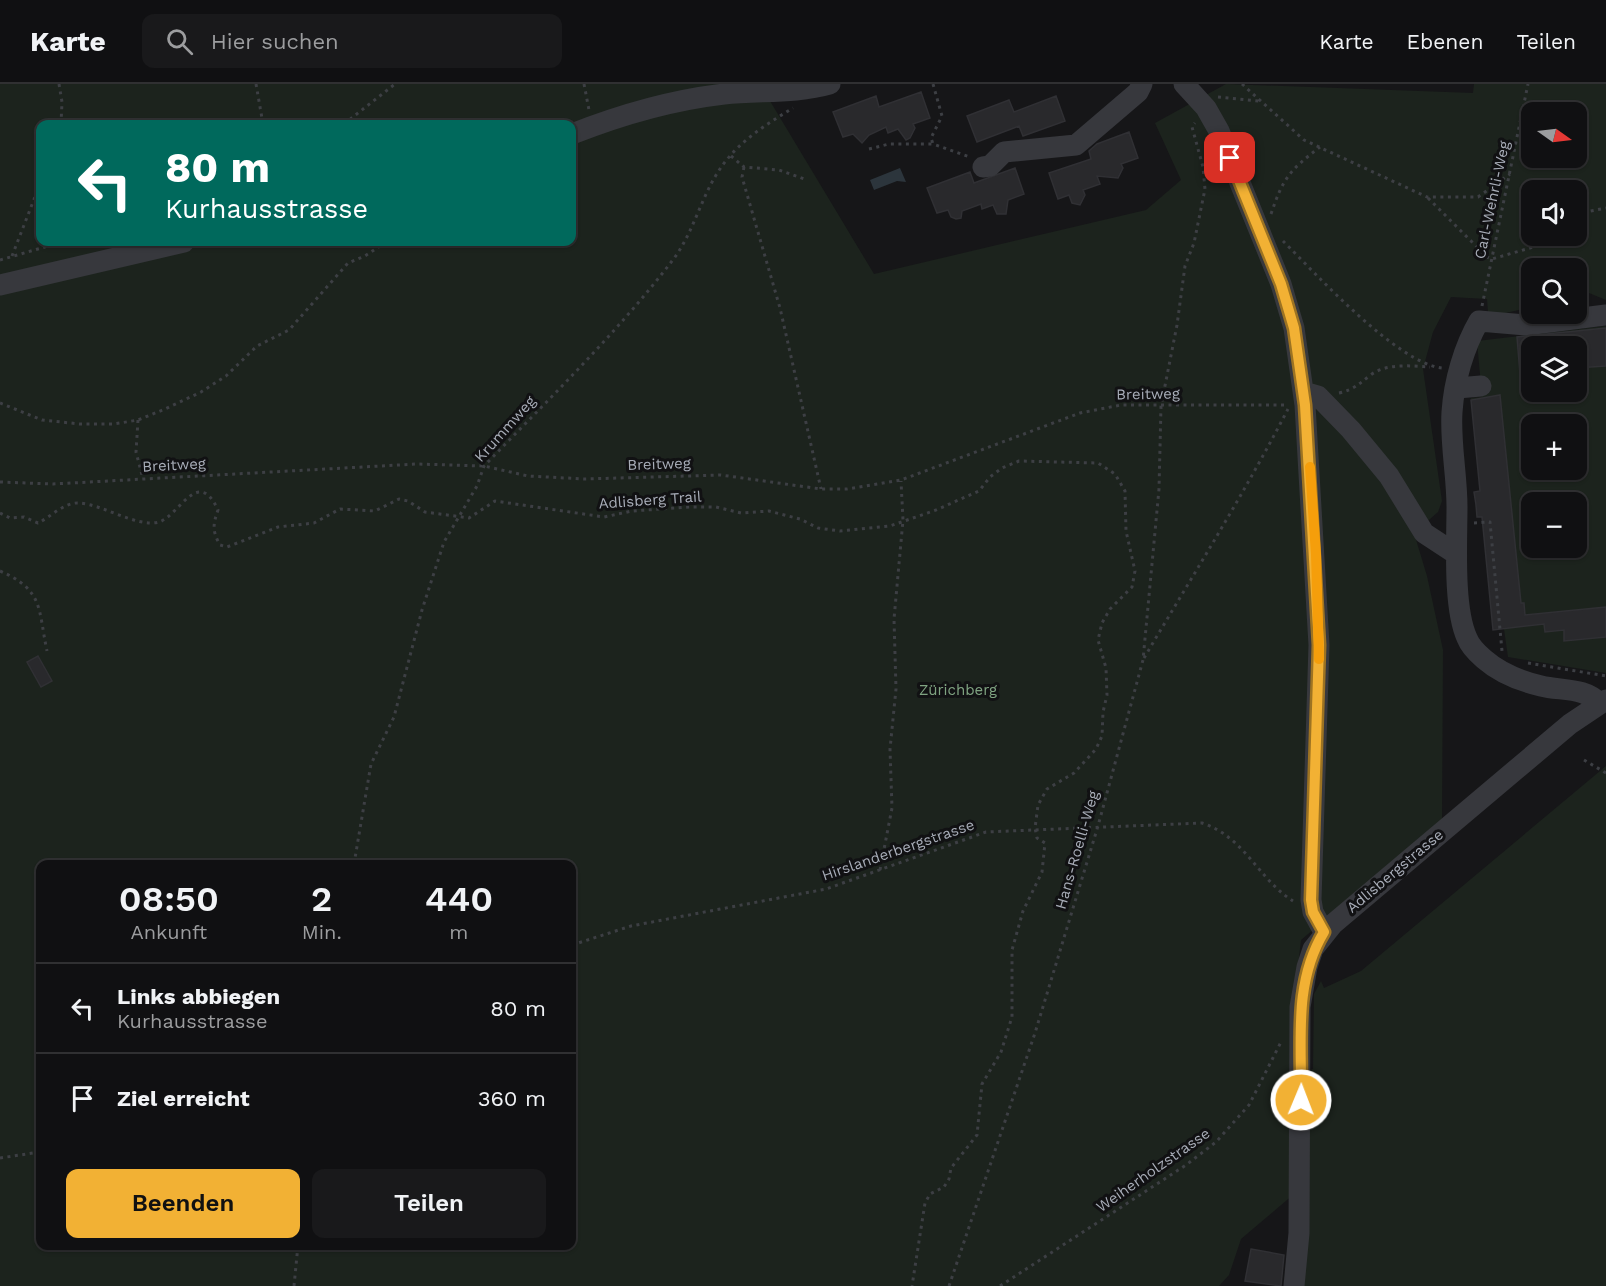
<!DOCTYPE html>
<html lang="de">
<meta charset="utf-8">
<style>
body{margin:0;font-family:"Work Sans",sans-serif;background:#19191b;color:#f1f3f6;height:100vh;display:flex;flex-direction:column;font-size:22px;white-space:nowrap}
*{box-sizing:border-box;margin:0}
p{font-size:20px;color:#9c9d9f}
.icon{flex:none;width:33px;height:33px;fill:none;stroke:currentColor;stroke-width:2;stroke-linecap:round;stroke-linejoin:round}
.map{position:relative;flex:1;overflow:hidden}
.side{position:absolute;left:36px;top:776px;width:540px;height:390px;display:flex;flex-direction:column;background:#101012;border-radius:12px;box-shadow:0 2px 4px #0004,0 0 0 2px #303032}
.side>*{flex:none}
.banner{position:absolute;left:36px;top:36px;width:540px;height:126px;border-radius:12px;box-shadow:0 2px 4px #0004,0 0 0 2px #303032;background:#00695c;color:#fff;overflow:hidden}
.needle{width:39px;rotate:104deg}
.controls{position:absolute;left:1521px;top:18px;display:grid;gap:12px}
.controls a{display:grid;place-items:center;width:66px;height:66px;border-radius:12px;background:#101012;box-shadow:0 2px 4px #0004,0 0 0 2px #303032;font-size:30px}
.pin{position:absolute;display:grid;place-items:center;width:51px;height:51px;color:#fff;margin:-26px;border-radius:12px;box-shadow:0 3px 9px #0006}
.me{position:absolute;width:66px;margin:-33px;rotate:1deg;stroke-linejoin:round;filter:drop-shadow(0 0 4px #0008)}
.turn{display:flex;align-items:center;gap:21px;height:126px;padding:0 30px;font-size:27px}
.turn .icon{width:78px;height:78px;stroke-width:2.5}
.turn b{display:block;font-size:42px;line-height:51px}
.eta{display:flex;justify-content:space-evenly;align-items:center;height:102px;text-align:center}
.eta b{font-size:36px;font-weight:600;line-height:42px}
.action{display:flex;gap:12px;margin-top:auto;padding:12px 30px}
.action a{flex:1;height:69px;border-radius:12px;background:#f2b134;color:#111;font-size:24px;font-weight:600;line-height:69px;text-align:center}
.action a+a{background:#19191b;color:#f1f3f6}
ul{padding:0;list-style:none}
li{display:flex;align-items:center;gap:18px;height:90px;padding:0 30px;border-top:2px solid #303032}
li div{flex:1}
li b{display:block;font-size:22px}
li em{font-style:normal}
header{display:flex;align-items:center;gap:36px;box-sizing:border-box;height:84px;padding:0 30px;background:#101012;border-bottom:2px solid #303032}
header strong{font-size:28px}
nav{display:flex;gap:33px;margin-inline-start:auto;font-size:21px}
.search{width:420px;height:54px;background:#19191b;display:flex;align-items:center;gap:15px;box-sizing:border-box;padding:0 21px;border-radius:12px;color:#9c9d9f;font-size:22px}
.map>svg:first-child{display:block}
.green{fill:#1c231d;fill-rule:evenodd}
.water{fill:#2c353c}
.building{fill:#29292c;stroke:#303034;stroke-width:1.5}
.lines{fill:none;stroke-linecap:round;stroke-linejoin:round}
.path{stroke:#3d3f44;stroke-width:3;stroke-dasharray:3 4.5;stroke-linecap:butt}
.minor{stroke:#37383d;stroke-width:21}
.route-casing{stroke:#9d7322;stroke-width:15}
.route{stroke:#f2b134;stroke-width:10}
.slow{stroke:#f59e0b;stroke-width:10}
.labels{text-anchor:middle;stroke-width:6;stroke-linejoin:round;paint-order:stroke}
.street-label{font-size:15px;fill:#a8adb8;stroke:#111113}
.park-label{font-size:15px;fill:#7fa381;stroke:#111113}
</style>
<header>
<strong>Karte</strong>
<div class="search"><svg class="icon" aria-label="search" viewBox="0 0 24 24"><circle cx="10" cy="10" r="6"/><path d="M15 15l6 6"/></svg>Hier suchen</div>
<nav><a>Karte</a><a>Ebenen</a><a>Teilen</a></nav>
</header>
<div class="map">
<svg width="1606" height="1202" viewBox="0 0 1606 1202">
<rect width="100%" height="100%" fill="#161618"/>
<!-- green -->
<path class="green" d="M0 0H790L764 7 874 190 1146 126 1181 96 1155 39 1226 0 1473 9 1474 0H1606V216L1589 209 1577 212 1576 184H1532L1531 223 1493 232 1488 228 1487 215 1451 213 1433 248 1423 285 1442 417 1438 428 1414 449 1427 492 1443 566 1442 736 1301 856 1295 908V990L1313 985 1314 910 1321 897 1324 904 1361 887 1606 682V1202H1299L1294 1110 1241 1155 1229 1191 1219 1202H0ZM1532 28H1576V74H1532ZM40 40H572V158H40ZM1532 106H1576V152H1532ZM40 780H572V1161H40Z
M1606 242V589L1508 573 1504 545 1493 546 1482 433H1477L1474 408 1480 407 1471 314 1482 313 1477 257ZM1532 262H1576V308H1532ZM1532 340H1576V386H1532ZM1532 418H1576V464H1532Z"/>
<!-- water -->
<path class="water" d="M900 84 906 98 897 97 874 106 870 96Z"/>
<!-- building -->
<path class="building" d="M921 8 930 34 913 40 915 44 910 54 906 56 898 45 888 49 886 43 869 51 862 59 853 50 843 53 833 28 876 12 879 23Z
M1056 12 1065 37 1023 52 1019 42 977 58 967 32 1009 16 1014 28Z
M1129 48 1138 74 1121 80 1123 84 1118 94 1097 92 1100 100 1083 106 1085 111 1080 121 1072 119 1069 111 1058 115 1049 89 1091 75 1089 67 1097 60Z
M1015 84 1024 110 1008 116 1006 130H997L993 121 982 125 981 120 962 127 961 134 956 135 951 133 948 126 937 129 927 104 970 88 974 99Z
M1606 244V282L1576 284V262H1532V289L1520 290 1517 253Z
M1500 311 1521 519H1524L1525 531 1606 523V553L1564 557V546L1545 548 1544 540 1493 546 1482 433H1477L1476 421 1474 408 1480 407 1471 316Z
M38 572 52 597 41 603 27 578Z
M1251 1165 1284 1171 1281 1202 1245 1197Z"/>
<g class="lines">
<!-- path -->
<path class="path" d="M59 0 62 18 61 40
M256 0 263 40
M584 0 589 26
M933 0 942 32 931 54 933 60 970 73
M1242 0 1304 56 1427 113H1478L1510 90
M1218 13 1259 17
M344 40 395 0
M869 65 889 60H933
M731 72 744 83 779 86 807 96
M744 83 742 93 780 224 821 405
M1428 114 1487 173 1492 175 1537 162 1547 152
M1271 130C1283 94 1290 86 1320 63
M1576 130 1606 124
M1283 157C1316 190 1397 279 1442 284
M12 172 40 100
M0 176 62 158
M1482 222 1528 0
M1339 309C1354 306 1361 298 1372 290 1388 279 1412 282 1430 283
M0 319 42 336 80 340H114L138 336 165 325 201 308 226 292 257 262 289 246 348 179 365 172 386 158
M138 336 136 368 143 395
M0 398 53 400 417 380 484 382 528 392 585 395 721 391 821 405H847L901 396 1080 329 1121 321H1288
M0 429 10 434 24 433 38 439C51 433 64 418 79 419 102 420 137 444 159 438 179 432 198 382 218 426 213 440 212 447 220 461L227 463 278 443 314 439 340 425 375 427 399 415 408 417 425 428 469 434 495 417 604 433 632 427 690 423H716L741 429 769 427 800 435 818 444 840 447 890 442 936 426 979 407 990 393 1002 384 1019 377 1098 379 1115 390 1125 407 1126 447 1135 487 1132 503 1110 525 1102 539 1098 556 1106 584 1107 611 1103 628 1102 652 1096 665 1074 689 1047 705 1038 721 1035 744 1037 754 1045 759 1042 788 1023 827 1012 866V933L1001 968 982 1000 977 1051 951 1084 949 1095 944 1103 930 1110 925 1119 912 1202
M1474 439 1490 438 1502 567
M0 487C44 506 38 525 47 567
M1144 574C1193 491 1244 410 1288 325
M1528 579 1606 592
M1584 676 1606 689
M354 780 371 680 394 633 422 526 444 458 477 402 484 382C548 316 616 250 672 177 693 150 700 116 718 88 736 59 765 41 793 24
M880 786 892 724 890 665 896 605 894 535 903 436 901 397
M572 861 631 842 826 805 986 748 1202 739C1245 753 1258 795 1293 817
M0 1074 40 1068
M294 1202 298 1161
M949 1202 1035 949 1098 742 1143 576 1159 405 1161 322 1177 241 1185 182 1194 159 1205 105 1203 83 1192 43 1195 39
M1000 1202 1186 1081 1216 1058 1249 1021 1282 956"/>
<!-- minor -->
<path class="minor" d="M1184 0 1206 24 1219 47 1281 200 1294 244 1305 321 1319 561 1311 816 1313 828 1324 848
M572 50C620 31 672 16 724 10 759 6 795 10 830 0
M983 83 990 82 1004 68 1076 61 1138 8 1142 0
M0 201 184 158
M1457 304 1481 302
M1304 308 1318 312 1351 346 1389 392 1424 449 1456 470
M1600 620C1586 603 1561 607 1541 602 1520 597 1500 589 1484 575 1477 569 1470 562 1467 554 1453 524 1457 457 1457 423 1457 391 1450 359 1452 328 1454 297 1464 263 1479 237L1526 241 1606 231
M1294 1202 1299 1149 1300 923 1307 883 1313 865 1333 840 1570 640 1606 616"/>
</g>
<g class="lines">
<!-- route casing -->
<g class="route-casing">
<path id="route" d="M1230 74 1281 200 1294 244 1305 321 1319 561 1311 816 1313 828 1324 848C1293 899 1302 958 1301 1016"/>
</g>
<!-- route -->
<use href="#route" class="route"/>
<!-- slow -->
<path class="slow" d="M1310 383 1316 470 1319 575"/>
</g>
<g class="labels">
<!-- street labels -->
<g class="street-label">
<text transform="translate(1492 116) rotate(-78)" y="5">Carl-Wehrli-Weg</text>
<text transform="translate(1148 310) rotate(-1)" y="5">Breitweg</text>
<text transform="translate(505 345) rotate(-48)" y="5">Krummweg</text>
<text transform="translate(659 380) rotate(-2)" y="5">Breitweg</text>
<text transform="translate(174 381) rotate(-3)" y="5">Breitweg</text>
<text transform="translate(650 416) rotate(-4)" y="5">Adlisberg Trail</text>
<text transform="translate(898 766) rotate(-19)" y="5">Hirslanderbergstrasse</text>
<text transform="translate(1077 766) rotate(-74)" y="5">Hans-Roelli-Weg</text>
<text transform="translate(1395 787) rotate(-40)" y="5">Adlisbergstrasse</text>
<text transform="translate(1153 1086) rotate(-35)" y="5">Weiherholzstrasse</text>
</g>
<!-- park labels -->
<g class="park-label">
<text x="958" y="611">Zürichberg</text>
</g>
</g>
</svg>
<div class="controls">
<a><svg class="needle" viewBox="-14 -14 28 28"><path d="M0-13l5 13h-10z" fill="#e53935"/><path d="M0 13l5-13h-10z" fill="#9c9d9f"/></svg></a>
<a><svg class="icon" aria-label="sound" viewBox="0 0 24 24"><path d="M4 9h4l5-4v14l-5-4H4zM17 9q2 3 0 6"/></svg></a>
<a><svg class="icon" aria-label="search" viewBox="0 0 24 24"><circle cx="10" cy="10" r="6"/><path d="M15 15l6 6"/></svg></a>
<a><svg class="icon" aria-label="layers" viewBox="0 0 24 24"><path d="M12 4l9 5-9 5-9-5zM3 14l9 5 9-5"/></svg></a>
<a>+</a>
<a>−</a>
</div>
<div class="pin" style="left:1230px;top:74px;background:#d93025"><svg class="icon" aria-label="arrive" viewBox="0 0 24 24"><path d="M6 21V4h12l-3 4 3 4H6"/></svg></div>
<svg class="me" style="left:1301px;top:1016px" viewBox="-20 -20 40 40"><circle r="17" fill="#f2b134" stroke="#fff" stroke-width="3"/><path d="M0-11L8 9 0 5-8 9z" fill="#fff"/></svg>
<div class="banner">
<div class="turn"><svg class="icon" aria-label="left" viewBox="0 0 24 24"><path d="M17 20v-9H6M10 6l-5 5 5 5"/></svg><div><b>80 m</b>Kurhausstrasse</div></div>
</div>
<section class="side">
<div class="eta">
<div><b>08:50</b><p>Ankunft</p></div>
<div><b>2</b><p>Min.</p></div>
<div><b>440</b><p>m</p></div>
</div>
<ul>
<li><svg class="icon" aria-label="left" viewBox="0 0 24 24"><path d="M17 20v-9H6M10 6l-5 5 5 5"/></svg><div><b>Links abbiegen</b><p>Kurhausstrasse</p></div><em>80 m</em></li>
<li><svg class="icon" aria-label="arrive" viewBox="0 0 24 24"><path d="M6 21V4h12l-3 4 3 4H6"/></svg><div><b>Ziel erreicht</b></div><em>360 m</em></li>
</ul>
<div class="action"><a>Beenden</a><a>Teilen</a></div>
</section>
</div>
